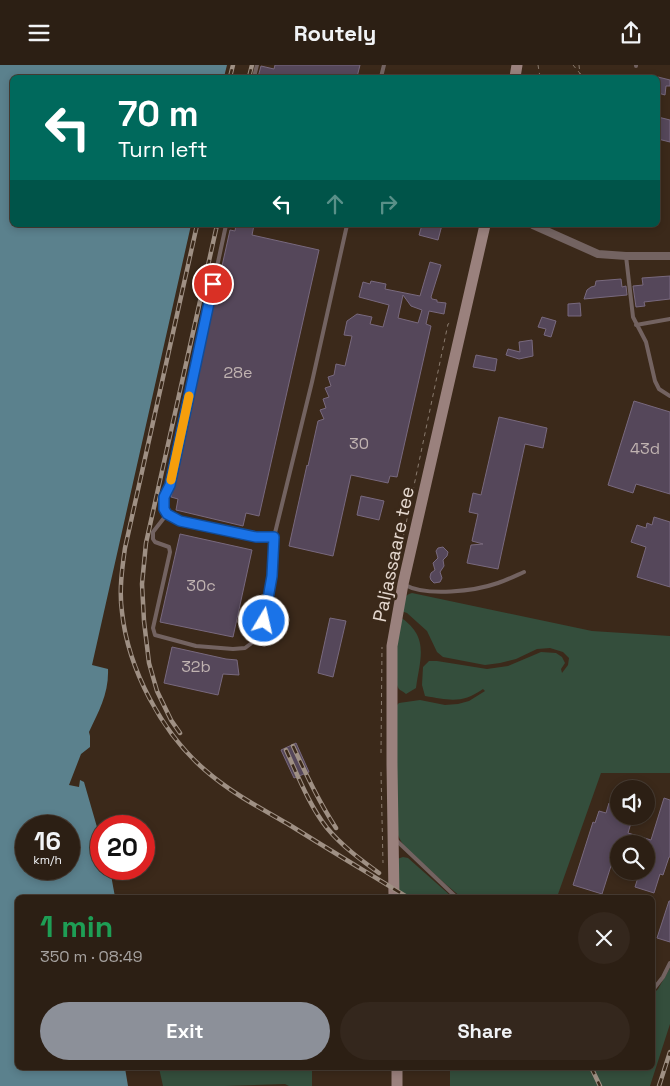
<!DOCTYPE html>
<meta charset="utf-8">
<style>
body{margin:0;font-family:"Space Grotesk",sans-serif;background:#34271d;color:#f1f3f6;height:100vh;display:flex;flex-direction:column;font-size:19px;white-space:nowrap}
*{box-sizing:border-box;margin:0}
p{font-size:16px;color:#a6a2a0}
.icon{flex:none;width:28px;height:28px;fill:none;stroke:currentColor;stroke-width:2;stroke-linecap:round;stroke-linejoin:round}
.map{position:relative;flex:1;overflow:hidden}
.panel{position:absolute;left:15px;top:830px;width:640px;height:175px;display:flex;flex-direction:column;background:#2c1f14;border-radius:8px;box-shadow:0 2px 8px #0003,0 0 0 1px #483d34}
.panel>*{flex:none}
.guide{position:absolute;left:10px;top:10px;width:650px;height:152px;border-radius:8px;box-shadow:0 2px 8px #0003,0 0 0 1px #483d34;background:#00695c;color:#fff;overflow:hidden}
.controls{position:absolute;left:610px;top:715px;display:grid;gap:10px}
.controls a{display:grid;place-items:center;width:45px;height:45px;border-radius:50%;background:#2c1f14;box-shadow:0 2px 8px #0003,0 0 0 1px #483d34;font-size:25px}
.speed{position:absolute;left:15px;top:750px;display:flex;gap:10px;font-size:25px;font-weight:700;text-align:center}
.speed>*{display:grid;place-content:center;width:65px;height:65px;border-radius:50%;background:#2c1f14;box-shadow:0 2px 8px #0003,0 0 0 1px #483d34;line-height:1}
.speed small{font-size:12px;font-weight:400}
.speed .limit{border:8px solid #d22;background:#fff;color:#111}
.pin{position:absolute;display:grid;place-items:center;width:42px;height:42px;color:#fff;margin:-21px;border:2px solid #fff;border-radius:50%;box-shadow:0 1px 5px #0007}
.me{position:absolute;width:55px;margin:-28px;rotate:9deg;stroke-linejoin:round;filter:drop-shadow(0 0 4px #0008)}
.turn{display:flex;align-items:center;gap:18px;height:105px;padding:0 25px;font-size:22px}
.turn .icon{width:65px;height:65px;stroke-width:2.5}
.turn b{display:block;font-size:35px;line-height:42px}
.lanes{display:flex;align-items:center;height:48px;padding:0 25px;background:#0003;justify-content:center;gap:25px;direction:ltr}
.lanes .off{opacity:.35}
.round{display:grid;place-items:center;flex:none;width:52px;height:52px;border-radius:26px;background:#34271d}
.head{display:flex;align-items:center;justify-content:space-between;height:85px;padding:0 25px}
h1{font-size:30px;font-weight:700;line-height:38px;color:#1e9e55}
.action{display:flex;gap:10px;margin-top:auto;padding:10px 25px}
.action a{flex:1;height:58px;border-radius:30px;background:#8c9099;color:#fff;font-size:20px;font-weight:700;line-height:58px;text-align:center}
.action a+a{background:#34271d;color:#f1f3f6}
header{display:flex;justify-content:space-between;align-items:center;height:65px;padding:0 25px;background:#2c1f14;font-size:22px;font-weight:700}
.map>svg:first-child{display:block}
.green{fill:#344e3c}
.water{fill:#5b818d;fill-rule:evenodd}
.building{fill:#55475a;stroke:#78697e;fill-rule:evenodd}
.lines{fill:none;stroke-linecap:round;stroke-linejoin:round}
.path{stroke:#897a6d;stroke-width:1;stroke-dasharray:4 4;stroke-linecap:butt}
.lane{stroke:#736361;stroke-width:4}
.street{stroke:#736361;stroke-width:8}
.secondary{stroke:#9a817d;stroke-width:11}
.rail-casing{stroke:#9f9084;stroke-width:4.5}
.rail{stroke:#3b291a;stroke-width:2.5;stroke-dasharray:8;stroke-linecap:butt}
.route-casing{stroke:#114b97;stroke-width:12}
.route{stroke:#1a73e8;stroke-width:9}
.slow{stroke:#f59e0b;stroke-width:9}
.labels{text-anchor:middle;stroke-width:5;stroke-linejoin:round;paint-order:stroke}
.number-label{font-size:16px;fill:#c0b3b1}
.street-label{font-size:19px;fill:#e4d7ce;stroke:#3b291a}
</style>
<header><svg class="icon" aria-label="menu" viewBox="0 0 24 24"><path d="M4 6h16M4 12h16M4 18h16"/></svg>Routely<svg class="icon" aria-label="share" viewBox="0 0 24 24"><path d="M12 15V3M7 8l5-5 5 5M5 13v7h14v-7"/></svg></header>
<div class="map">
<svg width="670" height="1021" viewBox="0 0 670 1021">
<rect width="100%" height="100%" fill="#3b291a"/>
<!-- green -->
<path class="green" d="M412 528 592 566 670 571V708H601L557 832H461C451 824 441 815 431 806 418 794 402 784 397 767L395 642 399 638 420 635 445 640 458 639 469 636 485 626 483 624C462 639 449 635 425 631L422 620 423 602 429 596H437L487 604 508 601 541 587 556 588 562 592 565 598 561 604 562 608 568 600 569 593 563 587 550 583 537 584 516 594 500 598 485 600 443 592 437 587 427 566 407 548 401 546C403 538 403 530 412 528Z
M400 552C430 572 420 593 416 623L406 629C404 627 402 626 400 625 389 614 398 567 400 552Z
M403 792 408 793 452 832H398L397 794Z
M670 903V959L650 1021H450V1003L652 1002 653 929 658 924Z
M159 1003H312V1021H289L285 1019 225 1021H163Z"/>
<!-- water -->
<path class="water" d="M0 0H227L224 12H12V160H191L92 600 108 604C109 628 99 646 89 667L90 671V682L81 689 69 720 79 722 80 715 84 717 101 776V804H109L111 810 115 832H18V1002L125 1003 128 1021H0ZM26 761H69V804H26Z"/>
<!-- building -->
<path class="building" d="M275 0H360L357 12H258L261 1 274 4Z
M658 12 670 15V21H666L665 30 658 28Z
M658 52 670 55V77L658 74Z
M236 160H254L252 170 319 185 259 451 246 448 243 461 176 445 178 434 171 432 230 165 235 166Z
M422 160H442L438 175 419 170Z
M430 197 441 200 431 232 432 234 437 235V237L446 238 444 249 429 246 426 259 431 261 397 412 390 411 388 418 351 410 333 491 289 481 307 400 308 401 318 356 324 354 320 345 326 343 323 334 329 332 325 323 331 321 328 312 334 310 336 299 345 301 352 271 344 270 347 256 357 249 372 252 370 259 383 262 389 240 359 232 363 217 370 219 371 216 386 219 385 224 420 231ZM403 230 411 241 422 245 418 258 398 253Z
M670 211V234L644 237 645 241 636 242 633 221 643 220 642 213Z
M621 214 622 222 626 221 627 230 584 234 587 225 591 222 595 221 596 216Z
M580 238 581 251H568V239Z
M542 252 556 256 551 272 544 270 546 264 538 262Z
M532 275 533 291 519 294 506 290 508 284 520 287 519 277Z
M476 290 497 294 495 306 473 302Z
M634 336 670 347V429L636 419 633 428 608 420Z
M499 352 547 363 543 383 525 379 498 504 467 498 471 480 483 479 472 476 478 449 469 447 473 428 481 430Z
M361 431 384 436 379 455 357 450Z
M654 452 670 457V522L637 512 646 482 631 477 637 460 646 463 647 458 652 460Z
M180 469 252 485 233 572 160 557Z
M443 482 448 487 447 491 443 495 444 501 440 507 442 513 440 517 434 518 431 515 430 512 431 508 435 505 433 498 438 493 436 486 438 483Z
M330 553 346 556 333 612 318 608Z
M172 582 226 594 237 595 239 610 223 609 218 630 164 618Z
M296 678 309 707 294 713 281 685Z
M664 733 670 735V792H669L663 810 660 809 654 828 635 822 640 806H646V779H619V789L615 788 602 829 573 820 593 757 595 758 599 746 606 748 609 738 619 741V751H633L628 768 651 775Z
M669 836H670V877L657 873Z"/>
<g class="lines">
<!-- path -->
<path class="path" d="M538 0 540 12
M573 0 583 12
M579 0 580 9
M403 473 448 259 452 257
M381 688 382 582
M381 707 383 798"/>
<!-- lane -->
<path class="lane" d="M636 1V0
M254 12 257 0
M381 12 384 0
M226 160 170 420 164 432V444L167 449 180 456 256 472H274
M626 191 633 252 646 277 655 316 659 324 670 331
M636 260 670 254
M167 449 153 467V474L155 477 169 482 170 487 153 563 155 570 196 581 233 584 245 583 257 574 265 556 272 511 274 472 312 317 347 160
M405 520C427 532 475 526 498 518 507 515 515 511 524 507
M387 530 398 531
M397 776 456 832
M652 926 663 912 670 898"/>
<!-- street -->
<path class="street" d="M533 160 598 189 626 191H670"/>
<!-- secondary -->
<path class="secondary" d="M515 12 517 0
M394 832 392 700V581L403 519 485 160
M397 1002V1021"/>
<!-- rail casing -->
<g class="rail-casing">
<path id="rail" d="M230 12 233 0
M249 12 252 0
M197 160 125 483C122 504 119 526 122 547 128 604 162 668 205 705 230 727 260 743 288 759 328 784 368 808 407 832
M180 668 171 655 157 626 149 598 144 556 142 519 146 478 217 160
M293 681C306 709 319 737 336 763
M286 685C298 711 309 740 327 763 342 781 361 795 379 808
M591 1002 600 1021
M659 1021 670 987"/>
</g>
<!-- rail -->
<use href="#rail" class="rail"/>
</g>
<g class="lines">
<!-- route casing -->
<g class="route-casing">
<path id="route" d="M213 219 170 420 164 432V444L167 449 180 456 256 472H274L272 511 264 556"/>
</g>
<!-- route -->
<use href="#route" class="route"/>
<!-- slow -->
<path class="slow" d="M171 415 189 331"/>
</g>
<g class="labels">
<!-- number labels -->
<g class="number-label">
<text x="238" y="313">28e</text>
<text x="359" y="384">30</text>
<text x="645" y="389">43d</text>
<text x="201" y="526">30c</text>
<text x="196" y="607">32b</text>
</g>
<!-- street labels -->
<g class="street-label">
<text transform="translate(393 489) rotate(-78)" y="7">Paljassaare tee</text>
</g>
</g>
</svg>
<div class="controls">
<a><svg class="icon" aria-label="sound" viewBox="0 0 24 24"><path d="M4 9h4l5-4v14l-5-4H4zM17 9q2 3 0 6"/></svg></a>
<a><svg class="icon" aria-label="search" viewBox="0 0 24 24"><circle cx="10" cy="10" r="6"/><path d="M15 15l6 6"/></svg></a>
</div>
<div class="speed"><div>16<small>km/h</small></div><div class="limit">20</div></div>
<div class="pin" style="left:213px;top:219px;background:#d93025"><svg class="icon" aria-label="arrive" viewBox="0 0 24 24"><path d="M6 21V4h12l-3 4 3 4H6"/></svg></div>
<svg class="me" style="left:264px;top:556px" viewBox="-20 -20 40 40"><circle r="17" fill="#1a73e8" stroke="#fff" stroke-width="3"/><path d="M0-11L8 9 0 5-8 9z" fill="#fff"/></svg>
<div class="guide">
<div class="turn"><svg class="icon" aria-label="left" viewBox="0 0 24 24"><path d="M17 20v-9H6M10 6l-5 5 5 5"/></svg><div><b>70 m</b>Turn left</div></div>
<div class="lanes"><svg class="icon" aria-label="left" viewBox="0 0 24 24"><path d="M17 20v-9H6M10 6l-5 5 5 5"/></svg><svg class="icon off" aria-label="ahead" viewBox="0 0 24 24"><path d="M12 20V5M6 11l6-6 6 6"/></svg><svg class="icon off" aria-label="right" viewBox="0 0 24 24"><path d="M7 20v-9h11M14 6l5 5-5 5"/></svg></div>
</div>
<section class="panel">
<div class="head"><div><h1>1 min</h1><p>350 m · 08:49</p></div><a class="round"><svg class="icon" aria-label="close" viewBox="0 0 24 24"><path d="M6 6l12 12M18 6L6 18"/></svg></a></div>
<div class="action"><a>Exit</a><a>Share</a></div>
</section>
</div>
